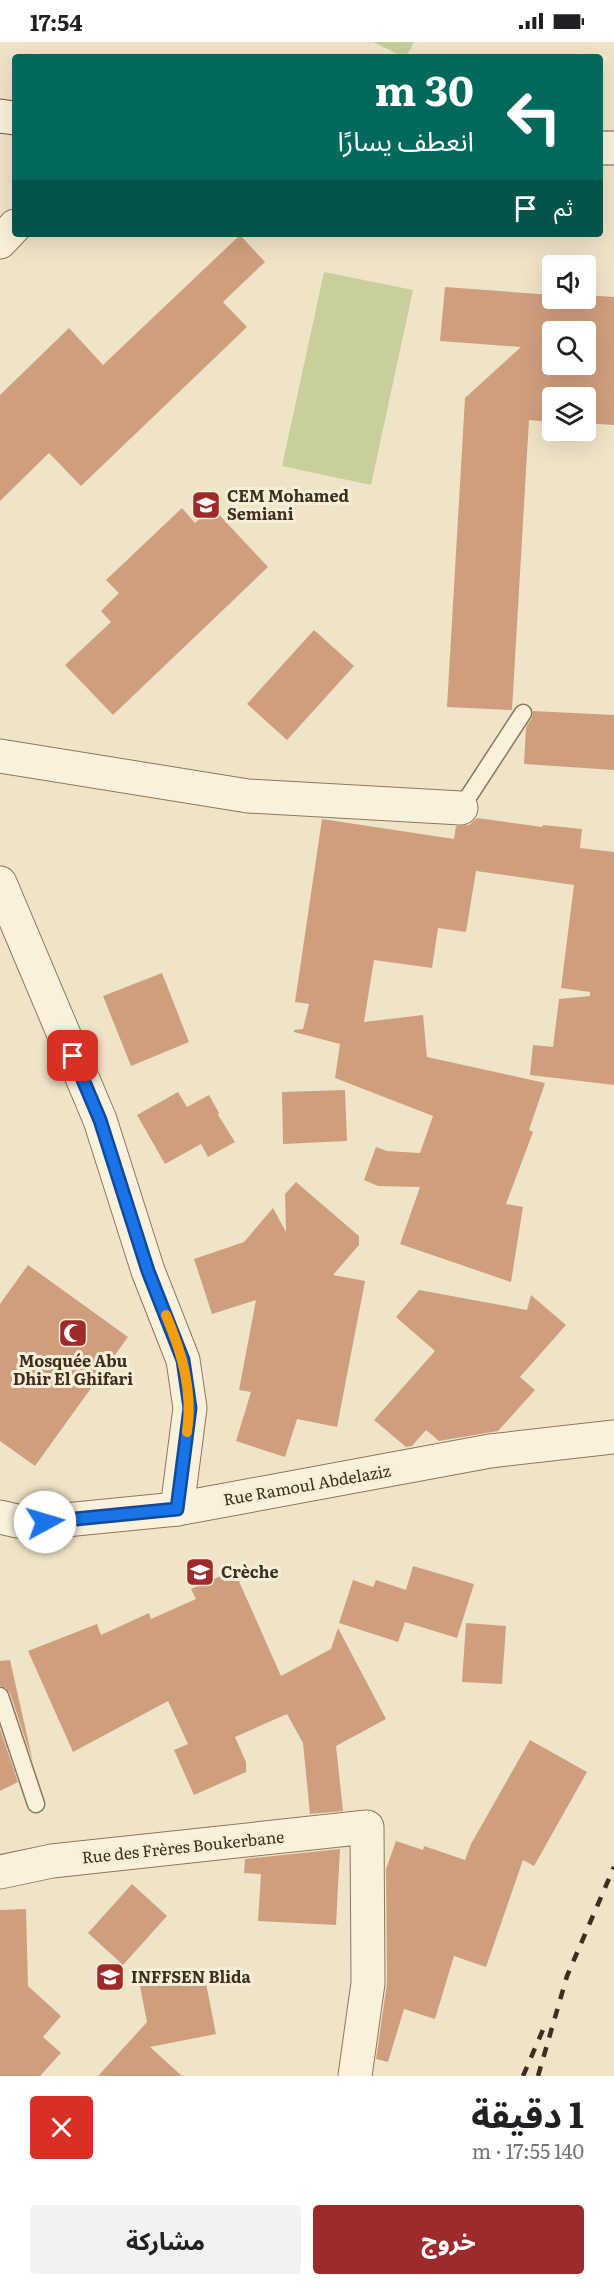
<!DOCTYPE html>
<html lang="ar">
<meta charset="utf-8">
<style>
body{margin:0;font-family:Literata,"Noto Sans Arabic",serif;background:#f2f2f2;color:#202124;direction:rtl;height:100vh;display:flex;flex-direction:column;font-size:22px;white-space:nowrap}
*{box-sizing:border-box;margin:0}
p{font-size:20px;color:#757577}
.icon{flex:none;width:33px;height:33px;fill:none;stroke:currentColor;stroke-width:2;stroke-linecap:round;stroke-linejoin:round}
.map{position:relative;height:2034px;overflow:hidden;direction:ltr}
.side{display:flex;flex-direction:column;background:#fff;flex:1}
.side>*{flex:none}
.banner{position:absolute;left:12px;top:12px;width:591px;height:183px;border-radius:6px;box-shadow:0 6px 24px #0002;direction:rtl;background:#00695c;color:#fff;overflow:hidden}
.fabs{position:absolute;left:542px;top:213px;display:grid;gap:12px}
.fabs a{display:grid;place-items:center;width:54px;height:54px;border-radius:6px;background:#fff;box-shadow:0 6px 24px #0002;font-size:30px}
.pin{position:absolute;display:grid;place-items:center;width:51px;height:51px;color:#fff;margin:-26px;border-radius:12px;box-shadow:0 3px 9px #0006}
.me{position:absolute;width:66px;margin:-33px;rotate:84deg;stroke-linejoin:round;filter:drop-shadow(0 0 4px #0008)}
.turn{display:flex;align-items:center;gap:21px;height:126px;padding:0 30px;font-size:27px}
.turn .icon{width:78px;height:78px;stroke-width:2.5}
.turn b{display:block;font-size:42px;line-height:51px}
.then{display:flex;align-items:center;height:57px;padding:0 30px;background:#0003;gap:12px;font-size:22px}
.round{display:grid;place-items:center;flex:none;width:63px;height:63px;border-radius:6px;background:#f2f2f2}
.overview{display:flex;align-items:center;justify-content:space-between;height:102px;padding:0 30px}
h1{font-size:36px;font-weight:700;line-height:45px}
.action{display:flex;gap:12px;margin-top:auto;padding:12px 30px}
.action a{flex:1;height:69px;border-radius:6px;background:#9e2a2b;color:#fff;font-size:24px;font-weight:700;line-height:69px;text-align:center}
.action a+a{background:#f2f2f2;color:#202124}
.status{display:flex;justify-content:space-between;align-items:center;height:42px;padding:0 30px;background:#fff;direction:ltr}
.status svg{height:16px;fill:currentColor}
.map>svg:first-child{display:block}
.green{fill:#c9cf9b}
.building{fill:#cf9f7d;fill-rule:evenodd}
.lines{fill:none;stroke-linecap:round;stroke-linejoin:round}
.service-casing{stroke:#8d765c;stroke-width:19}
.minor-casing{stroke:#8d765c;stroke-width:35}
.tertiary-casing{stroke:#8d765c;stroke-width:35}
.secondary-casing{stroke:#6f573f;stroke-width:35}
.service{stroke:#faf1dc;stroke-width:16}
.minor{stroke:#faf1dc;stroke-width:33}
.tertiary{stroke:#faf1dc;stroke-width:33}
.secondary{stroke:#faf1dc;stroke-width:33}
.rail{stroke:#3d2e20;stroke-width:4.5;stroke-dasharray:10 10;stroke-linecap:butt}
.route-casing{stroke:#114b97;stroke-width:15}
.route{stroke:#1a73e8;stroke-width:10}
.slow{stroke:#f59e0b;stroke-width:10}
.labels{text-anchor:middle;stroke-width:6;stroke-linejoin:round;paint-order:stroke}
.poi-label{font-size:16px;font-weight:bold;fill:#3d2e20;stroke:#f7eed8;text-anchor:start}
.street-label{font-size:16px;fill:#3d2e20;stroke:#f7eed8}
</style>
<div class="status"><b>17:54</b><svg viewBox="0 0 49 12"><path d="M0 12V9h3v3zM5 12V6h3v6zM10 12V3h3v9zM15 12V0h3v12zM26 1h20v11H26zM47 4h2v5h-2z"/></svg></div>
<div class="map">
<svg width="614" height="2034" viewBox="0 0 614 2034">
<rect width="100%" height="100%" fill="#f0e4c8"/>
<!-- green -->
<path class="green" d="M373 0H414L406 15H404Z
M324 230 413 248 371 443 282 424Z"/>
<!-- building -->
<path class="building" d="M240 193 265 220 223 260 247 285 81 444 49 411 0 459V353L69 286 103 323Z
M445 245 552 253V256H585V253L614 255V383L585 381V356H552V380L529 378 512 668 447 665 465 356 521 305 440 299ZM552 290H585V322H552Z
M212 465 268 525 113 673 65 623 111 580 101 569 119 551 106 538 182 466 195 481Z
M314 588 354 624 287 698 247 662Z
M533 669 614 673V728L524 722 526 685 532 676Z
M477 776 542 785 543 783 582 787 580 806 614 810V1043L530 1033 533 1003 553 1005 559 957 590 954V950L561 946 574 843 476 829 466 890 438 886 432 926 374 918 364 980 423 973 427 1015 545 1041 529 1088 533 1090 506 1162 523 1165 511 1240 400 1202 420 1145 378 1144 364 1138 376 1105 387 1109 420 1111 433 1074 335 1036 340 1002 294 990V988L303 987 309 962 295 960 322 777 454 797 456 784 469 783Z
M162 931 189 1000 131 1024 103 954Z
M345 1048 347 1099 283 1102 282 1050Z
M178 1050 187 1065 209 1053 219 1071 218 1073 235 1100 208 1115 201 1102 165 1122 137 1073Z
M296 1140 359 1194V1203L333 1233 365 1239 337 1385 297 1377 285 1415 236 1399 251 1350 239 1348 256 1258 212 1272 194 1217 244 1200 273 1166 286 1190 285 1152Z
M28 1223 128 1295 35 1424 0 1399V1262Z
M419 1248 527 1268 531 1253 566 1283 520 1335 535 1348 498 1389 439 1399 426 1388 412 1404 406 1405 374 1378 435 1309 396 1275Z
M413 1524 474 1542 457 1596 405 1580 398 1600 339 1581 353 1538 373 1545 376 1538 406 1548Z
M234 1528 281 1634 331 1607 338 1586 386 1677 336 1704 343 1769 310 1772 303 1701 287 1672 235 1695 246 1720V1730L194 1753 174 1708 188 1702 168 1659 73 1710 28 1609 97 1582 101 1593 149 1571 151 1577 196 1557 191 1547Z
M466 1581 506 1584 502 1642 462 1640Z
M10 1618 33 1720 10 1651 6 1646 0 1644V1619Z
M0 1687 18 1740 0 1749Z
M530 1698 587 1730 534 1824 523 1818 486 1925 454 1914 435 1977 404 1967 388 2020 376 2017 387 1941 386 1827 396 1799 423 1808 424 1804 465 1818 471 1802Z
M340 1807 336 1883 258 1879 261 1832 244 1831 245 1817Z
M132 1842 167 1874 123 1923 88 1891Z
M26 1867 28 1944 61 1974 43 1995 61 2011 40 2034H0V1868Z
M203 1926 216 1992 150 2005 182 2034H98L147 1980 139 1939Z"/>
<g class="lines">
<!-- service casing -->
<g class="service-casing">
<path id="service" d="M461 766 523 671
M0 1654 36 1762"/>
</g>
<!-- minor casing -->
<g class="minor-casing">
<path id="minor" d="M0 200 15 184
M0 714 248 754 461 766
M0 841 100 1078 148 1229 183 1318 190 1366 177 1467
M0 1830 52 1819 367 1785 368 1941 355 2034"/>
</g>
<!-- tertiary casing -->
<g class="tertiary-casing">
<path id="tertiary" d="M0 1475 17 1479 45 1480 177 1467 490 1409 614 1395"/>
</g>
<!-- secondary casing -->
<g class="secondary-casing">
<path id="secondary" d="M0 74 15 76
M600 106H614"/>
</g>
<!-- service -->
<use href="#service" class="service"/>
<!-- minor -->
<use href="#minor" class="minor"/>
<!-- tertiary -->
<use href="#tertiary" class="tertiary"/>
<!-- secondary -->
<use href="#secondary" class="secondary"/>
<!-- rail -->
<path class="rail" d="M523 2034 545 1983
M538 2034 567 1934 614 1825"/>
</g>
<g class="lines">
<!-- route casing -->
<g class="route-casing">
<path id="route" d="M45 1480 177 1467 190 1366 183 1318 148 1229 100 1078 73 1014"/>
</g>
<!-- route -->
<use href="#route" class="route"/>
<!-- slow -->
<path class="slow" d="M166 1273C182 1311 193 1348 187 1390"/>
</g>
<!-- icons -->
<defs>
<g id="school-square" transform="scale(1.5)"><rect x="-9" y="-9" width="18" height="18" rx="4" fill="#9e2a2b" stroke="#f7eed8"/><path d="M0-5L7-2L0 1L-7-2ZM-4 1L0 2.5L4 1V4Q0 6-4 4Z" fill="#fff"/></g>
<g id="mosque-square" transform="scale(1.5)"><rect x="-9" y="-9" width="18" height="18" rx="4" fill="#9e2a2b" stroke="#f7eed8"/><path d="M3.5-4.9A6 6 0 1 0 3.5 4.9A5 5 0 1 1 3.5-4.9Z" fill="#fff"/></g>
<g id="university-square" transform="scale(1.5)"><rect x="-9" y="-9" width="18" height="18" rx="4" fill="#9e2a2b" stroke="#f7eed8"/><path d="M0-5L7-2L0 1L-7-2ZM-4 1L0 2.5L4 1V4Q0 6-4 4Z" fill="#fff"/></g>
</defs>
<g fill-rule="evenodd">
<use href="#school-square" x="206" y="463"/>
<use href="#mosque-square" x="73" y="1291"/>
<use href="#school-square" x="200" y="1530"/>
<use href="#university-square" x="110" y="1935"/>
</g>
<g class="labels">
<!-- poi labels -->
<g class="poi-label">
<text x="227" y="460">CEM Mohamed<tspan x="227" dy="18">Semiani</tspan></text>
<text x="73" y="1325" text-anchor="middle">Mosquée Abu<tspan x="73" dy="18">Dhir El Ghifari</tspan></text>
<text x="221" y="1536">Crèche</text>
<text x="131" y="1941">INFFSEN Blida</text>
</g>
<!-- street labels -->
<g class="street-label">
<text transform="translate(307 1443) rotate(-10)" y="6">Rue Ramoul Abdelaziz</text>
<text transform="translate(183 1805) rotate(-6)" y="6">Rue des Frères Boukerbane</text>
</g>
</g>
</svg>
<div class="fabs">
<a><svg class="icon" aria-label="sound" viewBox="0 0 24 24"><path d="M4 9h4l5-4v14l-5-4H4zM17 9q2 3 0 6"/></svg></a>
<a><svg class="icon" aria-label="search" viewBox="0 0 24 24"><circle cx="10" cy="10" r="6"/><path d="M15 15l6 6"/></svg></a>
<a><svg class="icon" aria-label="layers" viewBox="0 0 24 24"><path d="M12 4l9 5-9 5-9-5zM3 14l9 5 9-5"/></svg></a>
</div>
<div class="pin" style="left:73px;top:1014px;background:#d93025"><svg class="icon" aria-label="arrive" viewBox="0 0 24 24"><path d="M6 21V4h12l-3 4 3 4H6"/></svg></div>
<svg class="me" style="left:45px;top:1480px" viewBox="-20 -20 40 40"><circle r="19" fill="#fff"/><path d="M0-13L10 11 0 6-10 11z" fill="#1a73e8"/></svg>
<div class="banner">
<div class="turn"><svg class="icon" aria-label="left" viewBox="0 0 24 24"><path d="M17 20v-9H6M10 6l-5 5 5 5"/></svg><div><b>30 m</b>انعطف يسارًا</div></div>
<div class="then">ثم<svg class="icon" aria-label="arrive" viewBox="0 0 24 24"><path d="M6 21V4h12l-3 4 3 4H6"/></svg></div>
</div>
</div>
<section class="side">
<div class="overview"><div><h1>1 دقيقة</h1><p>140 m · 17:55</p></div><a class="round" style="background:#d93025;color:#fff"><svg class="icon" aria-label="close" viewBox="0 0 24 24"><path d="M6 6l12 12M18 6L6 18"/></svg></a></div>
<div class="action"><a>خروج</a><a>مشاركة</a></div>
</section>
